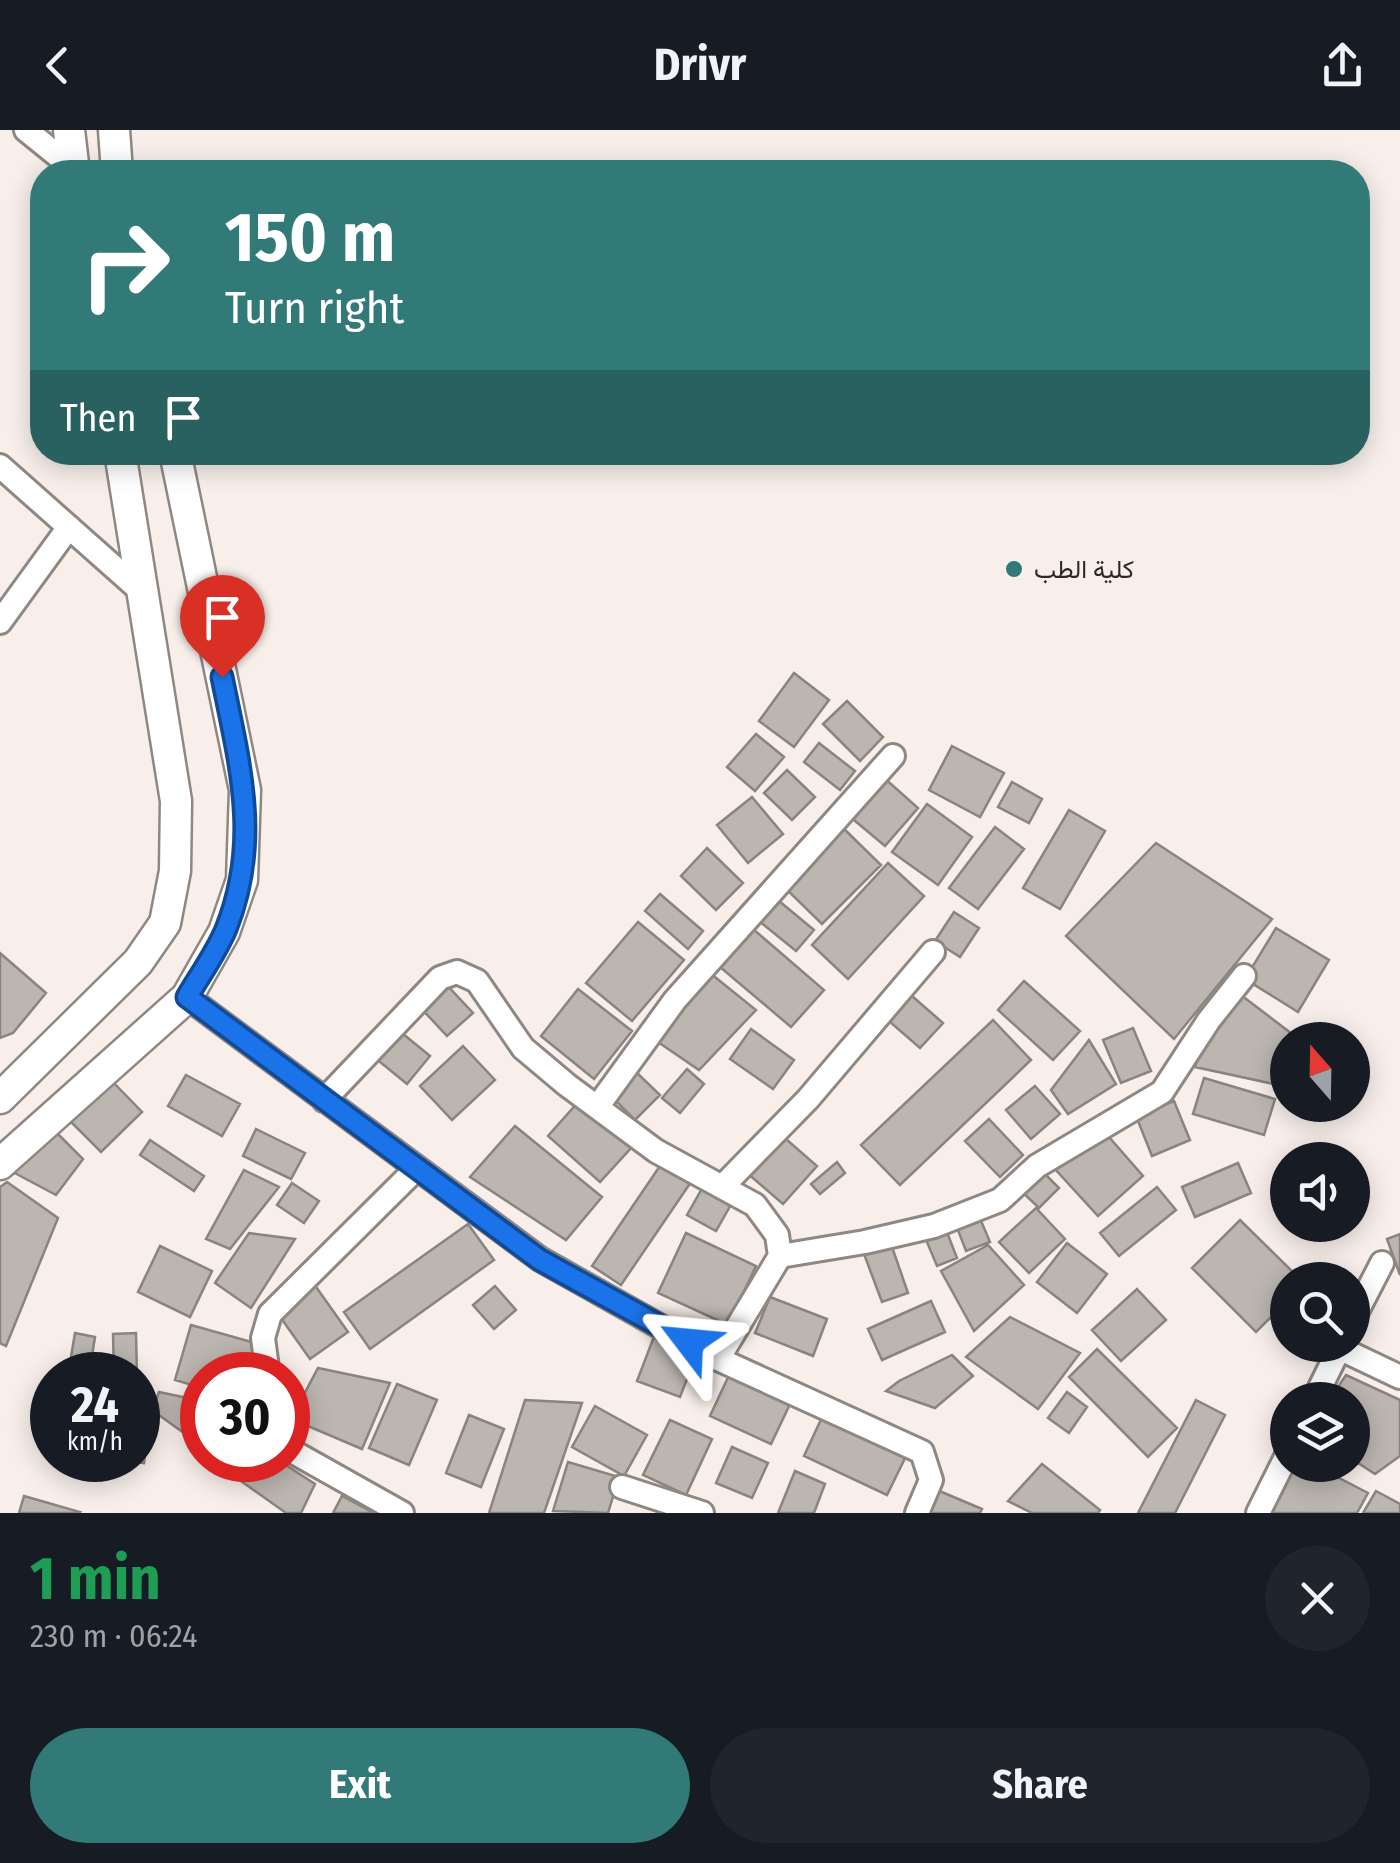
<!DOCTYPE html>
<meta charset="utf-8">
<style>
body{margin:0;font-family:"Fira Sans Condensed",Vazirmatn,sans-serif;background:#20242c;color:#f1f3f6;height:100vh;display:flex;flex-direction:column;font-size:38px;white-space:nowrap}
*{box-sizing:border-box;margin:0}
p{font-size:32px;color:#9ea1a6}
.icon{flex:none;width:55px;height:55px;fill:none;stroke:currentColor;stroke-width:2;stroke-linecap:round;stroke-linejoin:round}
.map{position:relative;height:1383px;overflow:hidden}
.panel{display:flex;flex-direction:column;background:#171b24;flex:1}
.panel>*{flex:none}
.guide{position:absolute;left:30px;top:30px;width:1340px;height:305px;border-radius:40px;box-shadow:0 5px 25px #0003;background:#327a77;color:#fff;overflow:hidden}
.needle{width:65px;rotate:340deg}
.controls{position:absolute;left:1270px;top:892px;display:grid;gap:20px}
.controls a{display:grid;place-items:center;width:100px;height:100px;border-radius:50%;background:#171b24;box-shadow:0 5px 25px #0003;font-size:50px}
.speed{position:absolute;left:30px;top:1222px;display:flex;gap:20px;font-size:50px;font-weight:700;text-align:center}
.speed>*{display:grid;place-content:center;width:130px;height:130px;border-radius:50%;background:#171b24;box-shadow:0 5px 25px #0003;line-height:1}
.speed small{font-size:25px;font-weight:400}
.speed .limit{border:15px solid #d22;background:#fff;color:#111}
.pin{position:absolute;display:grid;place-items:center;width:85px;height:85px;color:#fff;margin:-102px -42px;border-radius:50% 50% 50% 0;rotate:-45deg;box-shadow:0 0 10px #0007}
.pin .icon{rotate:45deg}
.me{position:absolute;width:110px;margin:-55px;rotate:299deg;stroke-linejoin:round;filter:drop-shadow(0 0 8px #0008)}
.turn{display:flex;align-items:center;gap:35px;height:210px;padding:0 30px;font-size:45px}
.turn .icon{width:130px;height:130px;stroke-width:2.5}
.turn b{display:block;font-size:70px;line-height:85px}
.then{display:flex;align-items:center;height:95px;padding:0 30px;background:#0003;gap:20px;font-size:38px}
.round{display:grid;place-items:center;flex:none;width:105px;height:105px;border-radius:52px;background:#20242c}
.summary{display:flex;align-items:center;justify-content:space-between;height:170px;padding:0 30px}
h1{font-size:60px;font-weight:700;line-height:75px;color:#1e9e55}
.action{display:flex;gap:20px;margin-top:auto;padding:20px 30px}
.action a{flex:1;height:115px;border-radius:60px;background:#327a77;color:#fff;font-size:40px;font-weight:700;line-height:115px;text-align:center}
.action a+a{background:#20242c;color:#f1f3f6}
header{display:flex;justify-content:space-between;align-items:center;height:130px;padding:0 30px;background:#171b24;font-size:45px;font-weight:700}
.map>svg:first-child{display:block}
.building{fill:#bbb6af;stroke:#89847e;stroke-width:2.5}
.lines{fill:none;stroke-linecap:round;stroke-linejoin:round}
.minor-casing{stroke:#908783;stroke-width:28}
.tertiary-casing{stroke:#908783;stroke-width:35}
.minor{stroke:#fff;stroke-width:22}
.tertiary{stroke:#fff;stroke-width:30}
.route-casing{stroke:#114b97;stroke-width:25}
.route{stroke:#1a73e8;stroke-width:18}
.poi-dot{fill:#327a77;stroke:#f8efea;stroke-width:4}
.labels{text-anchor:middle;stroke-width:8;stroke-linejoin:round;paint-order:stroke}
.poi-label{font-size:25px;fill:#2c2827;stroke:#f8efea;text-anchor:start}
</style>
<header><svg class="icon" aria-label="back" viewBox="0 0 24 24"><path d="M15 5l-7 7 7 7"/></svg>Drivr<svg class="icon" aria-label="share" viewBox="0 0 24 24"><path d="M12 15V3M7 8l5-5 5 5M5 13v7h14v-7"/></svg></header>
<div class="map">
<svg width="1400" height="1383" viewBox="0 0 1400 1383">
<rect width="100%" height="100%" fill="#f8efea"/>
<!-- building -->
<path class="building" d="M794 543 829 570 794 617 759 591Z
M847 571 883 607 860 631 823 594Z
M756 604 784 627 755 661 727 637Z
M819 613 855 641 840 660 804 632Z
M952 616 1004 643 980 687 929 660Z
M787 640 815 667 792 690 764 663Z
M882 646 918 678 885 716 848 685Z
M1012 652 1042 669 1029 693 998 677Z
M752 667 783 704 748 733 717 695Z
M927 674 972 707 938 755 892 722Z
M1069 680 1105 701 1060 779 1023 758Z
M839 694 881 735 822 794 780 753Z
M995 697 1024 719 978 779 949 758Z
M1156 713 1272 789 1174 909 1066 806Z
M707 718 743 753 716 780 681 746Z
M888 733 924 766 848 849 812 815Z
M660 764 703 801 688 819 645 781Z
M773 766 814 800 796 821 754 787Z
M954 782 979 798 960 827 935 811Z
M638 792 684 830 632 891 586 853Z
M746 793 824 860 791 897 713 831Z
M1276 798 1329 830 1298 882 1245 849Z
M0 823 46 863 13 903 0 908Z
M710 843 756 880 699 940 655 910Z
M1024 851 1080 901 1053 930 998 880Z
M444 852 473 883 447 906 418 875Z
M578 859 632 901 594 949 541 906Z
M904 859 943 893 920 918 882 885Z
M1237 862 1300 910H1288V945L1283 956 1195 937 1206 899Z
M993 890 1031 930 900 1055 861 1015Z
M1133 898 1151 941 1121 953 1103 910Z
M397 899 430 926 407 954 374 927Z
M751 899 794 930 773 959 730 929Z
M1089 910 1116 954 1068 984 1051 960Z
M463 916 495 950 452 990 420 956Z
M687 939 704 954 680 983 662 968Z
M636 942 660 965 635 990 611 966Z
M186 945 240 974 222 1006 168 976Z
M109 948 142 982 101 1022 67 988Z
M1204 948 1275 969 1264 1005 1193 984Z
M1035 956 1060 984 1031 1009 1006 980Z
M580 970 632 1017 600 1052 548 1006Z
M1174 971 1190 1010 1152 1026 1136 986Z
M989 989 1023 1025 1000 1047 965 1011Z
M515 996 602 1067 566 1110 470 1047Z
M53 999 83 1029 56 1065 11 1041Z
M256 999 305 1023 291 1049 243 1026Z
M1102 999 1143 1046 1098 1086 1055 1039Z
M779 1003 817 1036 783 1074 746 1042Z
M150 1010 204 1046 194 1061 140 1025Z
M664 1030 693 1049 621 1155 592 1136Z
M837 1032 845 1043 820 1064 811 1054Z
M1238 1033 1251 1063 1195 1087 1182 1057Z
M1040 1039 1059 1058 1039 1078 1019 1059Z
M244 1040 279 1057 230 1119 206 1109Z
M7 1052 58 1088 6 1216 0 1213V1057Z
M292 1053 319 1071 304 1093 277 1075Z
M704 1055 733 1071 716 1101 687 1085Z
M1157 1057 1176 1080 1119 1126 1100 1103Z
M1036 1078 1065 1109 1029 1143 999 1112Z
M979 1086 990 1112 966 1121 956 1095Z
M1240 1090 1301 1150H1288V1170L1256 1202 1192 1138Z
M468 1094 494 1130 370 1219 344 1182Z
M945 1097 957 1128 937 1136 924 1105Z
M249 1103 295 1109 251 1178 215 1153Z
M686 1103 756 1136 728 1195 658 1163Z
M1400 1104V1145L1387 1109Z
M1067 1113 1107 1144 1077 1183 1037 1152Z
M891 1114 908 1163 882 1172 864 1124Z
M988 1115 1024 1155 974 1201 941 1141Z
M160 1116 212 1141 190 1187 138 1162Z
M314 1154 348 1202 310 1229 276 1181Z
M495 1156 516 1180 494 1199 473 1175Z
M1137 1159 1166 1190 1121 1231 1092 1200Z
M770 1167 827 1189 813 1226 755 1203Z
M931 1171 945 1202 882 1230 868 1199Z
M1010 1187 1080 1223 1038 1279 966 1227Z
M191 1195 262 1215 253 1245H202V1258L175 1250Z
M75 1203 95 1207 89 1245H68Z
M136 1203 137 1245H114L113 1204Z
M655 1204 698 1221 680 1267 637 1251Z
M1097 1219 1177 1298 1148 1327 1069 1247Z
M952 1225 973 1246 935 1278 886 1261 899 1251Z
M318 1238 390 1253 362 1319 291 1289Z
M730 1243 791 1272 771 1314 710 1286Z
M1346 1245 1400 1270V1326L1375 1344 1352 1329V1270H1329Z
M397 1254 437 1270 409 1335 369 1318Z
M159 1262 202 1271V1316L152 1280Z
M1067 1262 1087 1277 1069 1303 1048 1288Z
M525 1270 582 1273 544 1383H489Z
M1196 1270 1225 1285 1175 1383H1138Z
M595 1276 647 1305 624 1346 572 1317Z
M825 1281 909 1320 887 1365 804 1326Z
M469 1285 504 1299 481 1357 446 1343Z
M670 1290 712 1309 686 1365 643 1345Z
M138 1292 149 1293 144 1333 121 1330H138Z
M732 1317 768 1333 752 1368 716 1353Z
M252 1330H278L315 1354 301 1383H286L241 1351Z
M568 1332 619 1347 608 1383 553 1381Z
M1042 1334 1100 1380 1098 1383H1032L1008 1371Z
M1288 1335H1314L1368 1363 1357 1383H1269Z
M795 1341 825 1354 814 1383H778Z
M937 1360 982 1379 980 1383H927Z
M1376 1361 1400 1374V1383H1363Z
M24 1366 80 1382 79 1383H19Z
M342 1366 374 1383H333Z"/>
<g class="lines">
<!-- minor casing -->
<g class="minor-casing">
<path id="minor" d="M26 0 73 38
M0 336 142 462
M0 492 69 397
M187 867 540 1129 718 1229 922 1322 931 1350 917 1383
M324 970 440 848 457 842 477 851 523 918 567 955 656 1021 755 1075 777 1105 780 1126 718 1229
M598 976 675 870 893 626
M722 1057 808 969 933 822
M780 1126 865 1112 934 1096 1000 1070 1037 1036 1162 962 1209 890 1244 846
M1352 1191 1382 1133
M1339 1218 1400 1247
M268 1245 263 1208 270 1184 417 1038
M1314 1270 1341 1215
M288 1319 402 1383
M622 1357 702 1383
M1258 1383 1288 1323"/>
</g>
<!-- tertiary casing -->
<g class="tertiary-casing">
<path id="tertiary" d="M69 0 74 42
M114 0 117 42
M0 968 138 832 165 793 175 741 176 671 120 322
M0 1034 187 867 224 802 242 750 245 660 175 322"/>
</g>
<!-- minor -->
<use href="#minor" class="minor"/>
<!-- tertiary -->
<use href="#tertiary" class="tertiary"/>
</g>
<g class="lines">
<!-- route casing -->
<g class="route-casing">
<path id="route" d="M222 547C240 636 261 711 226 799 216 823 200 845 187 867L540 1130 689 1212"/>
</g>
<!-- route -->
<use href="#route" class="route"/>
</g>
<!-- markers -->
<circle class="poi-dot" cx="1014" cy="439" r="10"/>
<g class="labels">
<!-- poi labels -->
<g class="poi-label">
<text x="1034" y="448">كلية الطب</text>
</g>
</g>
</svg>
<div class="controls">
<a><svg class="needle" viewBox="-14 -14 28 28"><path d="M0-13l5 13h-10z" fill="#e53935"/><path d="M0 13l5-13h-10z" fill="#9ea1a6"/></svg></a>
<a><svg class="icon" aria-label="sound" viewBox="0 0 24 24"><path d="M4 9h4l5-4v14l-5-4H4zM17 9q2 3 0 6"/></svg></a>
<a><svg class="icon" aria-label="search" viewBox="0 0 24 24"><circle cx="10" cy="10" r="6"/><path d="M15 15l6 6"/></svg></a>
<a><svg class="icon" aria-label="layers" viewBox="0 0 24 24"><path d="M12 4l9 5-9 5-9-5zM3 14l9 5 9-5"/></svg></a>
</div>
<div class="speed"><div>24<small>km/h</small></div><div class="limit">30</div></div>
<div class="pin" style="left:222px;top:547px;background:#d93025"><svg class="icon" aria-label="arrive" viewBox="0 0 24 24"><path d="M6 21V4h12l-3 4 3 4H6"/></svg></div>
<svg class="me" style="left:689px;top:1212px" viewBox="-20 -20 40 40"><path d="M0-17L14 15 0 8-14 15z" fill="#1a73e8" stroke="#fff" stroke-width="4"/></svg>
<div class="guide">
<div class="turn"><svg class="icon" aria-label="right" viewBox="0 0 24 24"><path d="M7 20v-9h11M14 6l5 5-5 5"/></svg><div><b>150 m</b>Turn right</div></div>
<div class="then">Then<svg class="icon" aria-label="arrive" viewBox="0 0 24 24"><path d="M6 21V4h12l-3 4 3 4H6"/></svg></div>
</div>
</div>
<section class="panel">
<div class="summary"><div><h1>1 min</h1><p>230 m · 06:24</p></div><a class="round"><svg class="icon" aria-label="close" viewBox="0 0 24 24"><path d="M6 6l12 12M18 6L6 18"/></svg></a></div>
<div class="action"><a>Exit</a><a>Share</a></div>
</section>
